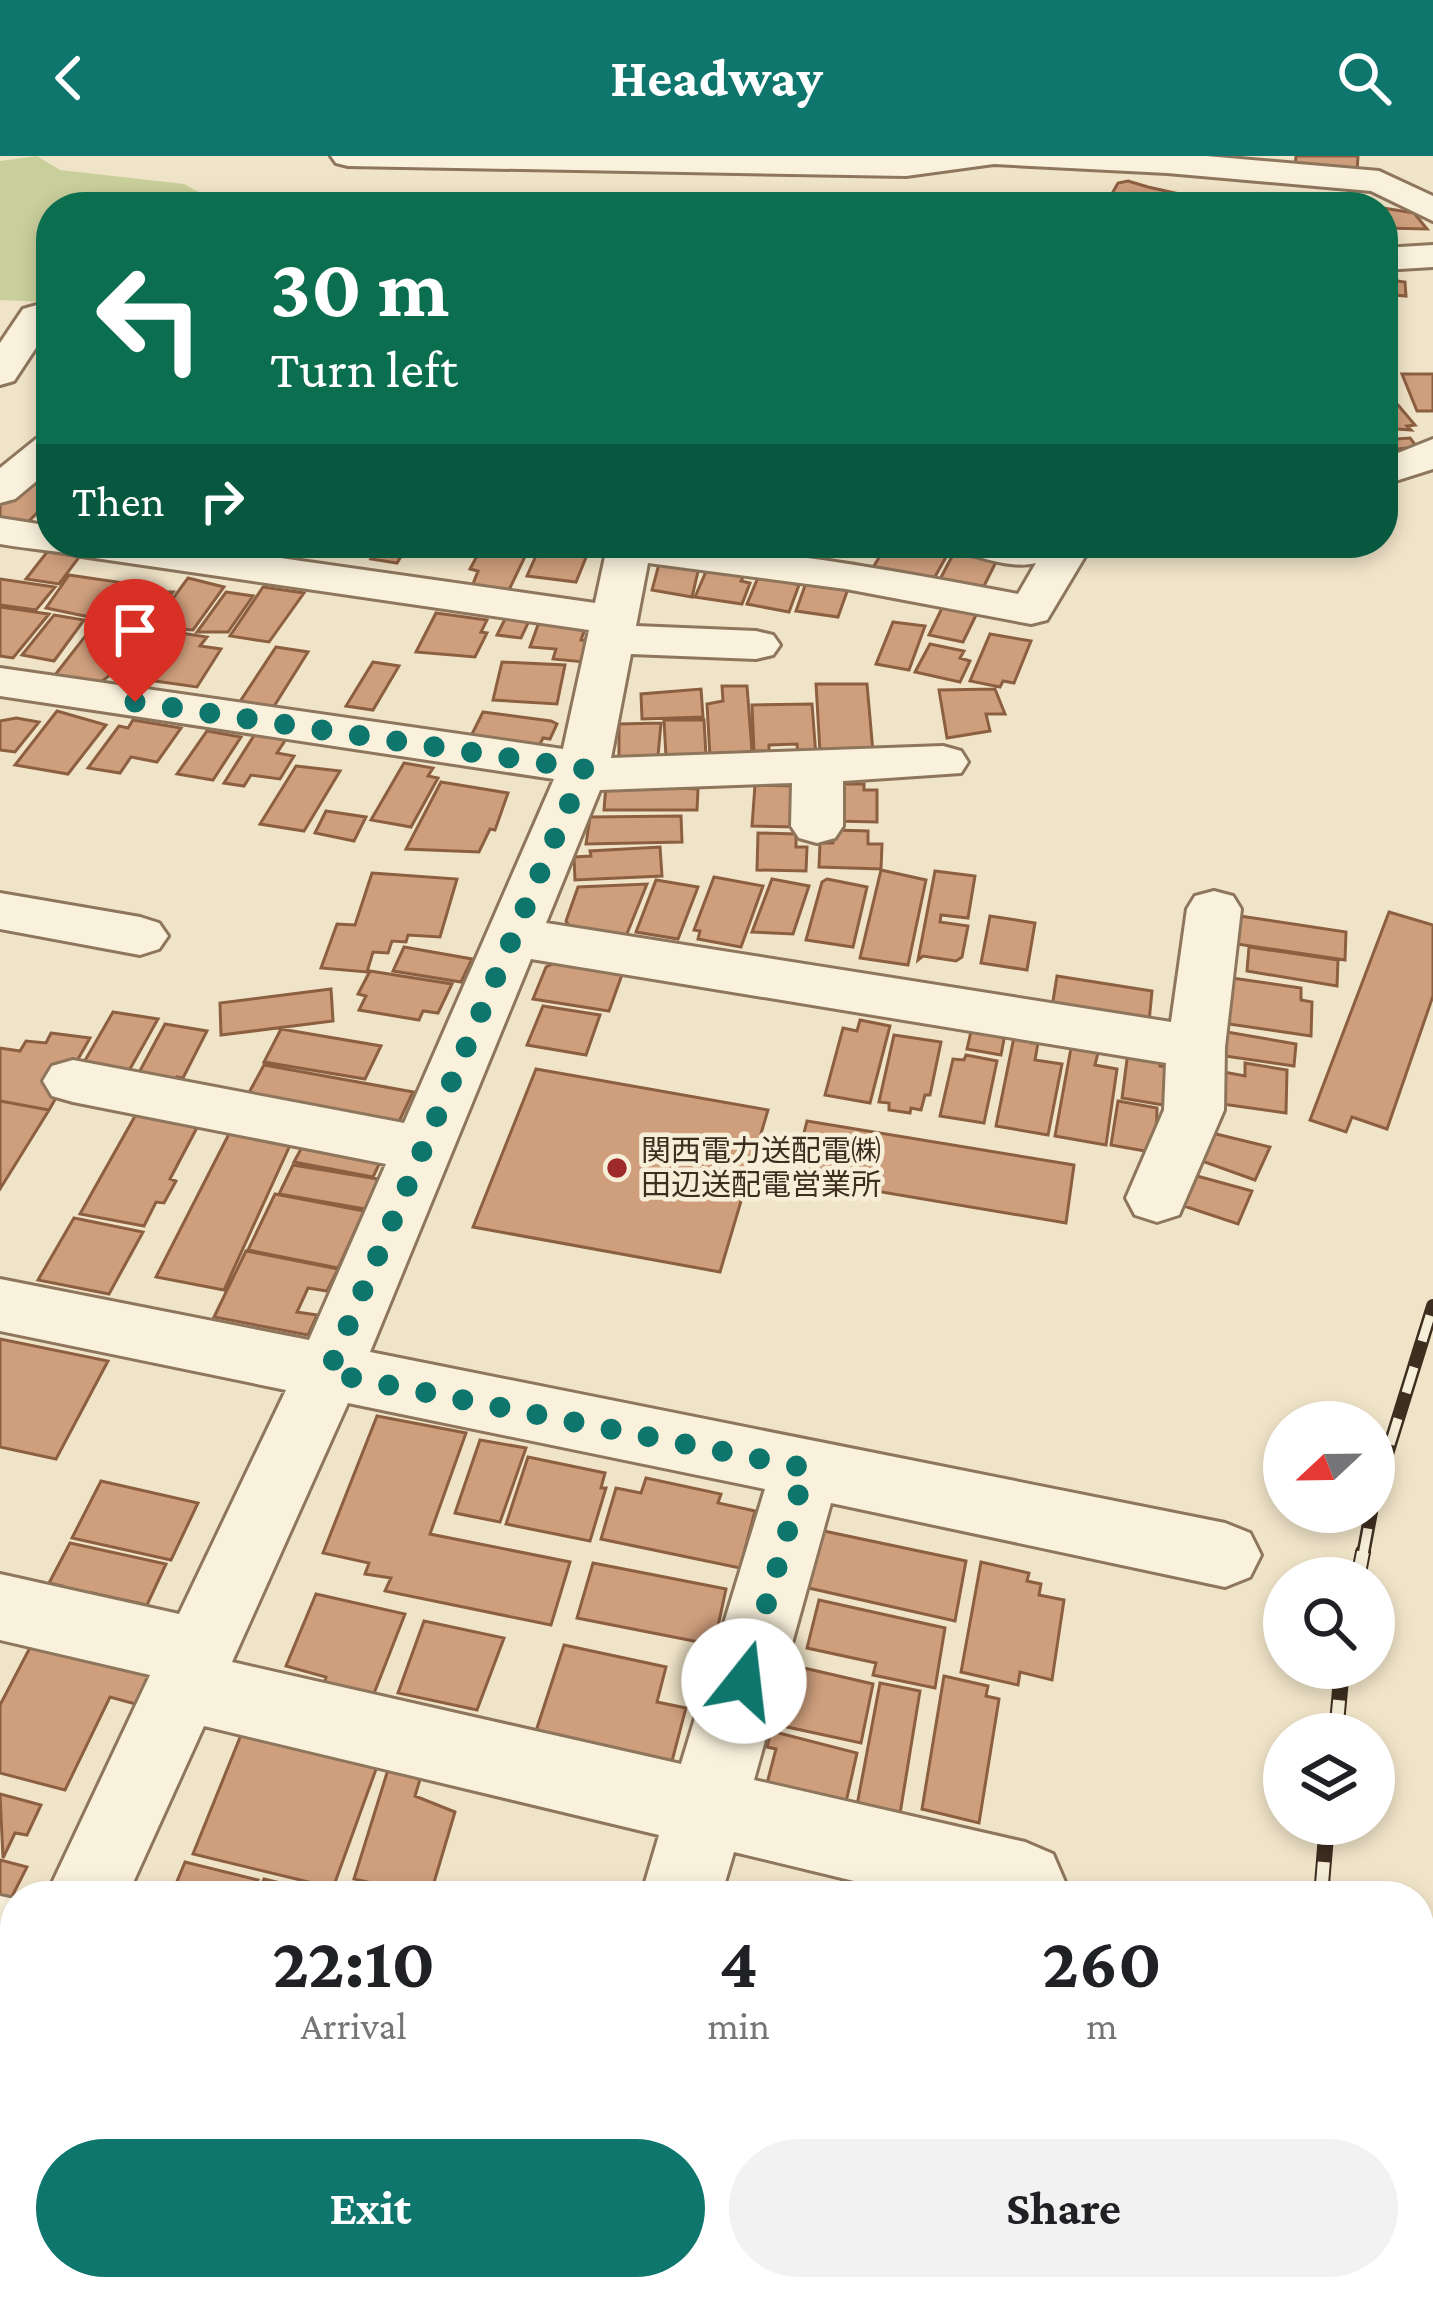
<!DOCTYPE html>
<meta charset="utf-8">
<style>
body{margin:0;font-family:"Crimson Pro","Noto Sans JP",serif;background:#f2f2f2;color:#202124;height:100vh;display:flex;flex-direction:column;font-size:45px;white-space:nowrap}
*{box-sizing:border-box;margin:0}
p{font-size:39px;color:#757577}
.icon{flex:none;width:66px;height:66px;fill:none;stroke:currentColor;stroke-width:2;stroke-linecap:round;stroke-linejoin:round}
.map{position:relative;flex:1;overflow:hidden}
.details{position:absolute;left:0px;top:1725px;width:1434px;height:420px;display:flex;flex-direction:column;background:#fff;border-radius:48px 48px 0 0;box-shadow:0 6px 18px #0003}
.details>*{flex:none}
.guide{position:absolute;left:36px;top:36px;width:1362px;height:366px;border-radius:48px;box-shadow:0 6px 18px #0003;background:#0b6e4f;color:#fff;overflow:hidden}
.needle{width:78px;rotate:248deg}
.buttons{position:absolute;left:1263px;top:1245px;display:grid;gap:24px}
.buttons a{display:grid;place-items:center;width:132px;height:132px;border-radius:50%;background:#fff;box-shadow:0 6px 18px #0003;font-size:60px}
.pin{position:absolute;display:grid;place-items:center;width:102px;height:102px;color:#fff;margin:-123px -51px;border-radius:50% 50% 50% 0;rotate:-45deg;box-shadow:0 0 12px #0007}
.pin .icon{rotate:45deg}
.me{position:absolute;width:132px;margin:-66px;rotate:16deg;stroke-linejoin:round;filter:drop-shadow(0 0 9px #0008)}
.turn{display:flex;align-items:center;gap:42px;height:252px;padding:0 36px;font-size:54px}
.turn .icon{width:156px;height:156px;stroke-width:2.5}
.turn b{display:block;font-size:84px;line-height:102px}
.then{display:flex;align-items:center;height:114px;padding:0 36px;background:#0003;gap:24px;font-size:45px}
.eta{display:flex;justify-content:space-evenly;align-items:center;height:204px;text-align:center}
.eta b{font-size:72px;font-weight:700;line-height:84px}
.button{display:flex;gap:24px;margin-top:auto;padding:24px 36px}
.button a{flex:1;height:138px;border-radius:72px;background:#0f766e;color:#fff;font-size:48px;font-weight:700;line-height:138px;text-align:center}
.button a+a{background:#f2f2f2;color:#202124}
header{display:flex;justify-content:space-between;align-items:center;height:156px;padding:0 36px;background:#0f766e;color:#fff;font-size:54px;font-weight:700}
.map>svg:first-child{display:block}
.green{fill:#c9cf9b}
.building{fill:#cf9f7d;stroke:#8d5f41;stroke-width:3}
.lines{fill:none;stroke-linecap:round;stroke-linejoin:round}
.minor-casing{stroke:#8d765c;stroke-width:6}
.minor{fill:#faf1dc;fill-rule:evenodd}
.rail-far1-casing{stroke:#3d2e20;stroke-width:14}
.rail-casing{stroke:#3d2e20;stroke-width:16}
.rail-far1{stroke:#f7eed8;stroke-width:9;stroke-dasharray:27;stroke-linecap:butt}
.rail{stroke:#f7eed8;stroke-width:12;stroke-dasharray:34;stroke-linecap:butt}
.route{stroke:#0f766e;stroke-width:21;stroke-dasharray:0 37.8}
.poi-dot{fill:#9e2a2b;stroke:#f7eed8;stroke-width:4.5}
.labels{text-anchor:middle;stroke-width:9;stroke-linejoin:round;paint-order:stroke}
.poi-label{font-size:30px;fill:#3d2e20;stroke:#f7eed8;text-anchor:start}
</style>
<header><svg class="icon" aria-label="back" viewBox="0 0 24 24"><path d="M15 5l-7 7 7 7"/></svg>Headway<svg class="icon" aria-label="search" viewBox="0 0 24 24"><circle cx="10" cy="10" r="6"/><path d="M15 15l6 6"/></svg></header>
<div class="map">
<svg width="1433" height="2145" viewBox="0 0 1433 2145">
<rect width="100%" height="100%" fill="#f0e4c8"/>
<!-- green -->
<path class="green" d="M37 0 60 14 184 28 225 51H51V146L0 144V5Z"/>
<!-- building -->
<path class="building" d="M1296 0H1358L1357 16 1295 10Z
M1128 25 1148 31 1206 44 1200 51H1142L1109 43 1118 27Z
M1383 52 1414 57 1427 73 1383 72Z
M1383 116 1396 117 1397 125 1405 126 1406 140 1384 138Z
M1402 218H1433V255H1417Z
M1398 249 1415 269 1407 270 1411 274 1383 272V251Z
M1410 282 1417 291 1398 293 1404 300 1383 304V284Z
M20 324 51 328V343L22 372 0 369V346L5 347Z
M254 387H287L274 406 244 402Z
M369 387H409L397 407 371 403 375 397 364 395Z
M484 387 531 388 507 438 471 433 478 415 470 413Z
M767 387H831L827 406 765 398Z
M888 387H926L951 392 932 426 872 413Z
M957 391 999 400 984 430 938 427Z
M539 393 587 399 576 426 527 420Z
M47 396 80 400 59 428 26 423Z
M659 408 699 411 692 441 652 434Z
M708 411 744 419 741 425 750 427 742 448 695 441Z
M69 419 131 428 104 464 46 452Z
M759 419 799 429 789 456 747 448Z
M188 422 224 431 193 474 152 471Z
M0 423 55 431 36 454 0 449Z
M807 424 849 430 838 461 796 455Z
M263 431 304 437 269 486 230 480Z
M135 433 154 436H173L150 467 113 461Z
M226 436 253 440 228 476H197Z
M944 448 978 455 963 486 929 479Z
M0 451 49 458 13 502 0 500Z
M436 457 487 464 481 476 487 477 475 501 416 496Z
M54 459 84 464 54 505 22 499Z
M506 461 529 465 521 482 497 479Z
M539 466 586 470 581 484 590 485 584 506 553 503 556 493 530 491Z
M893 466 925 470 909 514 876 508Z
M90 474 124 479 117 488 127 490 110 519 101 526 55 519Z
M181 477 207 481 200 490 221 493 197 531 148 524Z
M990 478 1031 485 1014 527 1003 525 1000 531 970 525Z
M930 488 964 495 960 502 970 505 960 526 915 516Z
M276 491 308 496 271 555 237 550Z
M373 506 399 510 373 554 346 550Z
M502 506 565 509 557 548 493 544Z
M816 528H867L873 596H820Z
M722 530H747L752 595 710 601 707 548 723 545Z
M701 533 703 561 642 563 641 538Z
M995 533 1005 558H986L990 575 947 582 939 534Z
M812 548 816 601H798L797 588 769 589V595H754L752 549Z
M57 555 106 569 68 618 15 609Z
M483 556 551 565 557 568 550 583 543 582 536 596 468 586Z
M16 562 39 566 15 596 0 594V565Z
M133 564 181 572 157 606 131 601 120 617 88 612 119 570 128 572Z
M664 564H704L706 600 666 601Z
M661 567 658 600 619 601V568Z
M207 575 241 581 213 624 177 618Z
M255 578 286 583 277 597 294 600 280 623 251 619 244 630 224 627Z
M404 607 433 612 428 620 438 622 411 671 371 664Z
M296 610 340 615 304 675 260 668Z
M441 626 508 637 495 674 490 673 479 696 406 693Z
M834 628H864V634H877V666L834 665Z
M606 629 698 633 697 654H604Z
M755 629 796 630 795 671 752 670Z
M326 655 366 661 354 685 315 677Z
M681 660 682 686 586 688 590 661Z
M833 674 868 675V688H882L881 713 819 711 820 687H833Z
M758 677 796 678V691H807L806 715 757 714Z
M660 691 662 720 575 724 574 701 591 700 590 695Z
M881 714 926 724 908 809 860 802Z
M935 715 975 720 968 762 941 759 940 766 968 770 962 801 956 805 923 800 918 804Z
M372 717 457 723 440 781 408 779 406 786 392 785 388 797 373 796 367 816 321 812 337 768 355 769Z
M714 721 763 730 741 791 698 783 700 775 694 774Z
M772 723 809 730 793 778 752 776Z
M827 723 867 731 853 791 806 784 822 726Z
M656 724 698 731 678 783 636 776Z
M647 728 624 785 573 776 566 765 578 731Z
M1389 756 1433 769V840L1387 973 1352 961 1346 976 1310 964Z
M990 760 1035 767 1027 814 981 807Z
M1240 760 1346 776 1345 804 1237 788Z
M404 791 472 803 461 826 393 815Z
M1249 791 1338 804 1337 830 1247 815Z
M561 804 624 813 609 855 533 843 546 811Z
M370 815 452 828 438 857 423 855 419 864 359 854 366 840 358 838Z
M1057 820 1152 835 1149 866 1052 851Z
M1225 821 1301 832V844L1312 846 1311 880 1222 867Z
M331 833 333 865 221 879 220 847Z
M543 850 600 859 586 899 527 889Z
M113 856 158 863 126 920 80 913Z
M860 864 890 870 870 947 825 939 843 872 857 875Z
M165 868 207 875 183 922 177 921 174 928 136 922Z
M972 871 1005 878 1001 899 967 893Z
M281 873 381 890 365 923 264 906Z
M1221 875 1296 888 1294 910 1218 899Z
M1015 876 1034 879 1032 887H1038L1035 904 1062 908 1048 979 996 970Z
M51 877 90 882 49 954 0 945V892L20 895 26 885 46 887Z
M894 879 941 886 930 939H925L921 954 911 952 910 957 889 954V947L879 946Z
M1071 892 1098 897 1095 909 1117 913 1106 989 1055 980Z
M1128 896 1161 901 1160 910 1179 913 1175 951 1122 942Z
M966 899 997 905 984 967 940 960 953 903 964 904Z
M1245 907 1287 914 1286 957 1222 948 1224 916 1245 920Z
M264 909 413 936 396 972 245 944Z
M536 913 768 954 720 1116 473 1071Z
M0 945 49 954 0 1033Z
M1118 945 1157 952 1156 997 1111 989Z
M139 953 201 964 170 1023 176 1025 164 1047 156 1046 144 1070 80 1058Z
M807 965 1074 1009 1066 1067 793 1021Z
M231 974 292 985 224 1134 156 1121Z
M1212 977 1270 991 1255 1024 1199 1004Z
M308 980 386 994 373 1021 294 1006Z
M293 1009 378 1023 365 1053 279 1038Z
M1197 1020 1252 1035 1238 1068 1184 1050Z
M275 1038 364 1055 338 1112 248 1094Z
M74 1062 143 1076 109 1138 38 1124Z
M246 1095 338 1113 327 1135 308 1132 297 1156 317 1159 308 1179 214 1161Z
M0 1183 108 1205 56 1303 0 1291Z
M377 1260 466 1277 430 1378 570 1406 551 1469 385 1435 391 1422 365 1418 369 1407 323 1397Z
M480 1284 526 1292 500 1366 455 1357Z
M528 1301 605 1317 601 1332H606L590 1385 506 1368Z
M646 1322 721 1338 718 1347 755 1355 740 1412 601 1383 616 1332 641 1337Z
M101 1325 198 1347 171 1404 72 1382Z
M805 1371 966 1405 955 1465 791 1428Z
M70 1387 166 1408 147 1449 92 1437 85 1452 55 1446 62 1430 49 1427Z
M981 1406 1029 1417 1027 1425 1041 1428 1039 1439 1064 1444 1052 1524 1020 1516 1018 1529 961 1516Z
M593 1407 726 1433 714 1489 577 1462Z
M316 1438 405 1458 373 1540 324 1529 326 1521 286 1510Z
M819 1444 945 1472 935 1532 873 1519 876 1507 807 1492Z
M424 1465 504 1482 477 1554 398 1537Z
M35 1482 158 1510 139 1549 110 1541 65 1634 0 1617V1549Z
M564 1489 666 1511 657 1546 686 1552 672 1605 536 1575Z
M791 1509 873 1528 861 1587 778 1569Z
M944 1520 988 1530 986 1540 999 1543 979 1667 922 1653Z
M880 1527 920 1535 898 1670 855 1660Z
M243 1574 379 1605 333 1732 193 1698Z
M771 1575 857 1597 844 1655 765 1635 776 1593 767 1591Z
M391 1604 424 1610 415 1640 455 1656 430 1740 354 1723Z
M0 1638 41 1649 27 1679 15 1677 3 1702Z
M0 1704 27 1711 0 1764Z
M185 1706 258 1724 252 1740H171Z
M264 1723 314 1735 312 1740H257Z
M0 2118 15 2122V2130H47L96 2142 0 2145Z
M320 2130H400L395 2145H344L317 2138Z
M427 2130H543L539 2145H422Z"/>
<g class="lines">
<!-- minor casing -->
<g class="minor-casing">
<path id="minor" d="M331 0H1206L1379 15 1433 40V65L1371 35 1167 17 994 8 906 20 348 10 336 7Z
M1433 89V111L1383 114V92Z
M37 149 51 153V169L14 225 0 229V187L23 153Z
M51 279V313L15 343 0 347V312L36 283Z
M1433 283V313L1383 329V303Z
M0 362 51 370V387H175L595 447 608 387C747 387 881 412 1018 438L1036 407C1012 413 984 402 960 396L954 387H1037L1044 395 1049 387H1093L1047 464 1031 468 846 433 648 407 636 470 756 475 773 479 780 489 773 499 756 503 631 498 611 602 943 590 961 595 968 606 961 617 843 625V670L835 682 817 687 799 682 791 670 792 627 600 634 546 767 1171 866 1187 753 1195 740 1214 735 1233 740 1241 753 1225 891 1224 954 1179 1059 1157 1066 1135 1059 1126 1042 1164 954 1166 907 531 803 370 1196 1225 1367 1250 1377 1261 1399 1250 1421 1225 1431 831 1347 754 1624 1025 1686 1053 1698 1065 1726 1059 1740H916L734 1696 721 1740H641L659 1679 204 1570 127 1740H46L150 1519 0 1484V1418L179 1458 286 1234 0 1175V1123L309 1184 386 1008 73 946 52 940 43 925 52 910 73 904 404 967 554 623 0 540V512L563 593 589 474 81 400C56 394 28 393 0 388ZM348 1247 765 1333 681 1608 232 1506Z
M0 737 140 761 159 767 168 780 159 793 140 799 0 773Z
M0 1740 15 1743V1825L0 1822Z
M15 1849V1961L0 1967V1855Z
M522 2130H614L609 2145H517Z"/>
</g>
<!-- minor -->
<use href="#minor" class="minor"/>
<!-- rail-far1 casing -->
<g class="rail-far1-casing">
<path id="rail-far1" d="M1374 1340 1433 1150
M1363 1399 1371 1356"/>
</g>
<!-- rail casing -->
<g class="rail-casing">
<path id="rail" d="M1358 1422 1363 1396
M1336 1578 1342 1512
M1321 1740 1327 1668
M1308 2130 1309 2145"/>
</g>
<!-- rail-far1 -->
<use href="#rail-far1" class="rail-far1"/>
<!-- rail -->
<use href="#rail" class="rail"/>
</g>
<g class="lines">
<!-- route -->
<path class="route" d="M135 546 584 613 328 1217 806 1312 744 1525"/>
</g>
<!-- markers -->
<circle class="poi-dot" cx="617" cy="1012" r="12"/>
<g class="labels">
<!-- poi labels -->
<g class="poi-label">
<text x="641" y="1005">関西電力送配電㈱<tspan x="641" dy="34">田辺送配電営業所</tspan></text>
</g>
</g>
</svg>
<div class="buttons">
<a><svg class="needle" viewBox="-14 -14 28 28"><path d="M0-13l5 13h-10z" fill="#e53935"/><path d="M0 13l5-13h-10z" fill="#757577"/></svg></a>
<a><svg class="icon" aria-label="search" viewBox="0 0 24 24"><circle cx="10" cy="10" r="6"/><path d="M15 15l6 6"/></svg></a>
<a><svg class="icon" aria-label="layers" viewBox="0 0 24 24"><path d="M12 4l9 5-9 5-9-5zM3 14l9 5 9-5"/></svg></a>
</div>
<div class="pin" style="left:135px;top:546px;background:#d93025"><svg class="icon" aria-label="arrive" viewBox="0 0 24 24"><path d="M6 21V4h12l-3 4 3 4H6"/></svg></div>
<svg class="me" style="left:744px;top:1525px" viewBox="-20 -20 40 40"><circle r="19" fill="#fff"/><path d="M0-13L10 11 0 6-10 11z" fill="#0f766e"/></svg>
<div class="guide">
<div class="turn"><svg class="icon" aria-label="left" viewBox="0 0 24 24"><path d="M17 20v-9H6M10 6l-5 5 5 5"/></svg><div><b>30 m</b>Turn left</div></div>
<div class="then">Then<svg class="icon" aria-label="right" viewBox="0 0 24 24"><path d="M7 20v-9h11M14 6l5 5-5 5"/></svg></div>
</div>
<section class="details">
<div class="eta">
<div><b>22:10</b><p>Arrival</p></div>
<div><b>4</b><p>min</p></div>
<div><b>260</b><p>m</p></div>
</div>
<div class="button"><a>Exit</a><a>Share</a></div>
</section>
</div>
